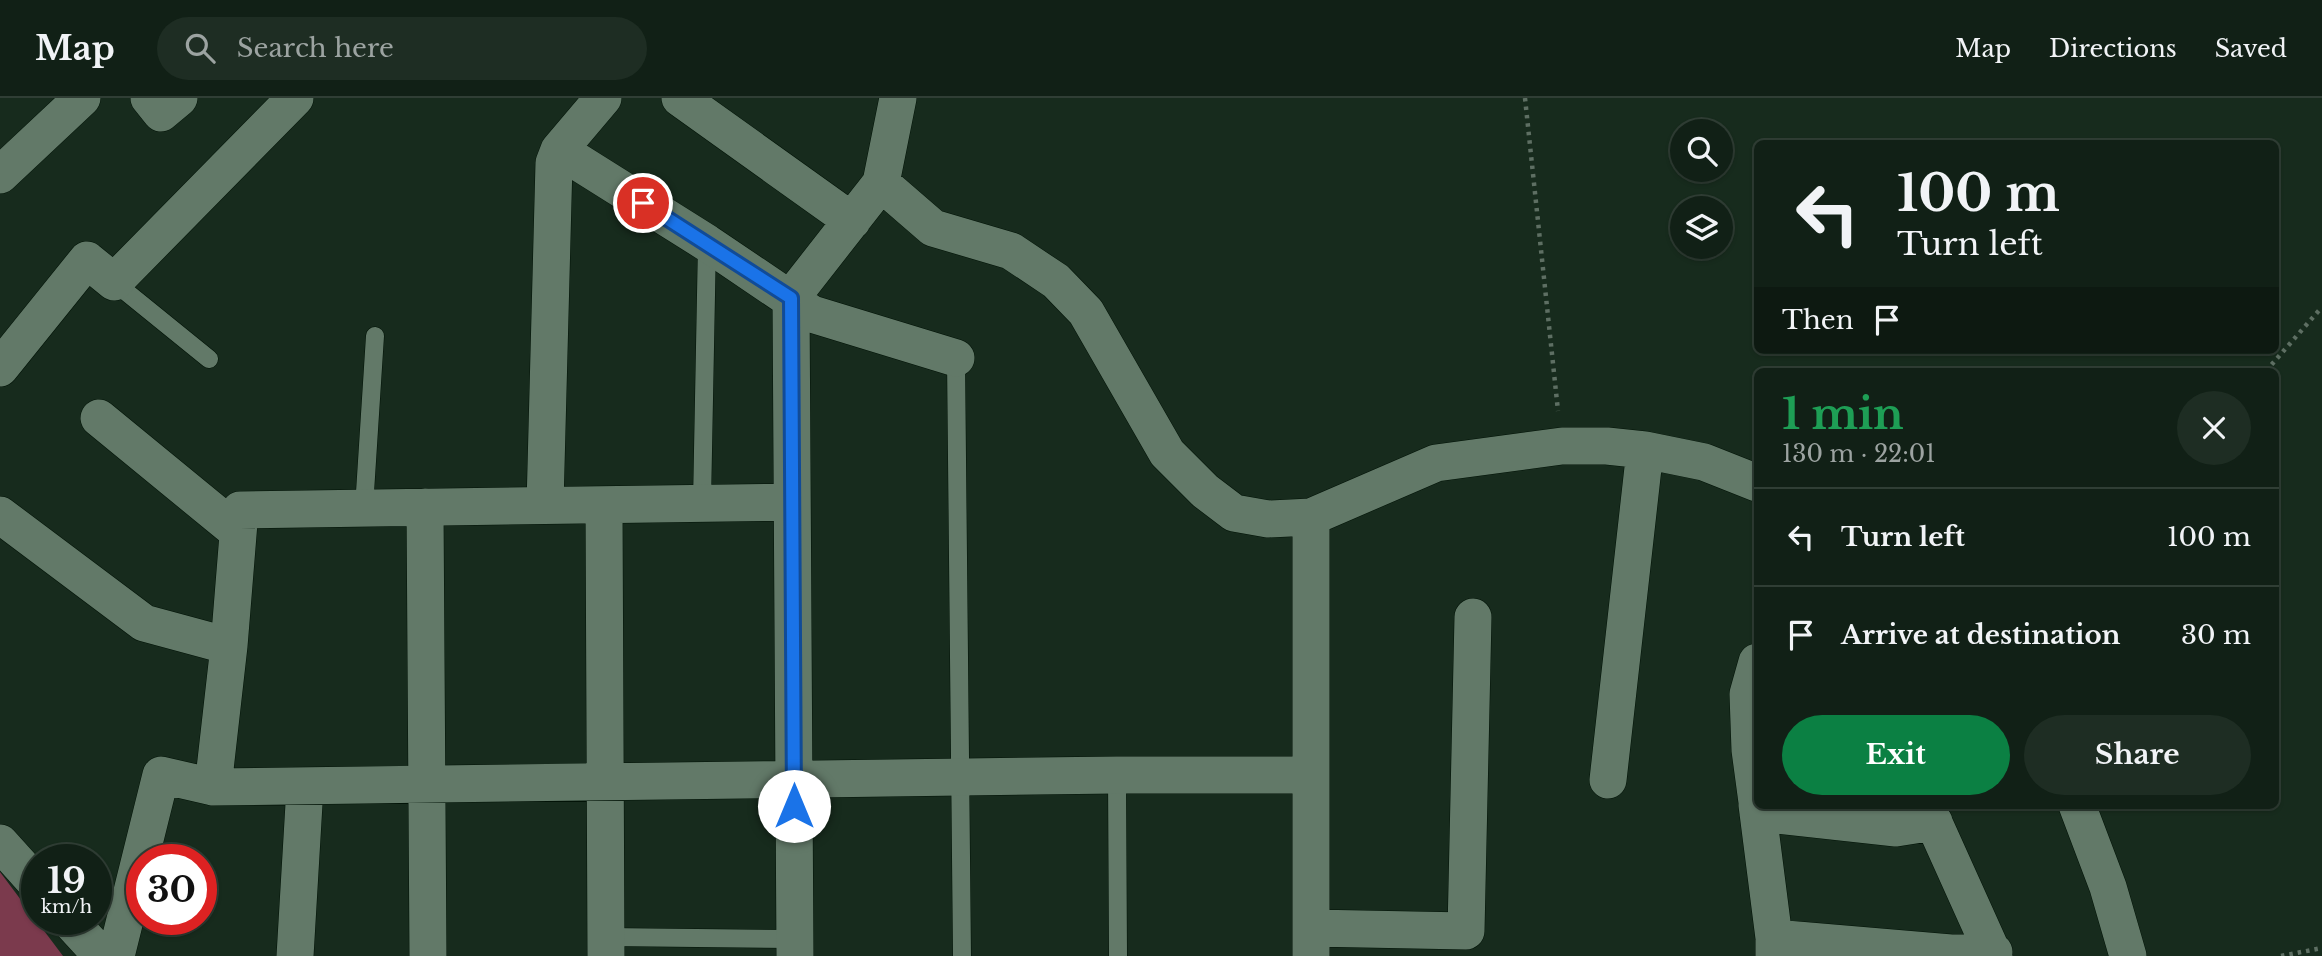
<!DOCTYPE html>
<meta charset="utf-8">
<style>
body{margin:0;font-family:"Libre Baskerville",serif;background:#1e2d23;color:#f1f3f6;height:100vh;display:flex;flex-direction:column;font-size:26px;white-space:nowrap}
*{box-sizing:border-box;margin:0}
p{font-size:23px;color:#9ca3a1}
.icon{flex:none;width:38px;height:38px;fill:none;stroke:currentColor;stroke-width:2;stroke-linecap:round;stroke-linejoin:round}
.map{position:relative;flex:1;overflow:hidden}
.side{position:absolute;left:1754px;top:270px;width:525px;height:441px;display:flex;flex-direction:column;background:#112016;border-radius:10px;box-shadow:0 2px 5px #0004,0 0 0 2px #303e35}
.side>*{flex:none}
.hud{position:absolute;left:1754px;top:42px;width:525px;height:214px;border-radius:10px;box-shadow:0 2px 5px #0004,0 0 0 2px #303e35;background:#112016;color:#f1f3f6;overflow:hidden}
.tools{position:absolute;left:1670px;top:21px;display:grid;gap:14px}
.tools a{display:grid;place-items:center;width:63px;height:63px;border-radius:50%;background:#112016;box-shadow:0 2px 5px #0004,0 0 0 2px #303e35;font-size:35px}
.speed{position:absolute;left:21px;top:746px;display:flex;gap:14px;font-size:35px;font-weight:700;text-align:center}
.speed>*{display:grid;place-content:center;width:91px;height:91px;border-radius:50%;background:#112016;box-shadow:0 2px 5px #0004,0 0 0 2px #303e35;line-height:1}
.speed small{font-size:18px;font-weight:400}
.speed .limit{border:10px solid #d22;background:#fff;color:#111}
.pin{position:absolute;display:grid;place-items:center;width:60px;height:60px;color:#fff;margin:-30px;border:4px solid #fff;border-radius:50%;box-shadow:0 2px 7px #0007}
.me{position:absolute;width:77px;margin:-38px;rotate:0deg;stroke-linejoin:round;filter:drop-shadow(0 0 5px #0008)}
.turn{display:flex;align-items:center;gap:24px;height:147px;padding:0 28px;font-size:32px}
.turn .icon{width:91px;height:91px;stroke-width:2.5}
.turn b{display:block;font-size:49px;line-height:60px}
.then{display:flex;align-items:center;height:66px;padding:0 28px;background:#0003;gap:14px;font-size:26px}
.round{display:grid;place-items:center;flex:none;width:74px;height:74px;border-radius:37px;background:#1e2d23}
.head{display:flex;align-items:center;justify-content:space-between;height:119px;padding:0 28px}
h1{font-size:42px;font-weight:700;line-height:52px;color:#1e9e55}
.primary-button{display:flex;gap:14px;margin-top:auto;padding:14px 28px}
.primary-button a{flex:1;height:80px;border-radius:42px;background:#0b8043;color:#fff;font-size:28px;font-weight:700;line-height:80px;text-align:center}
.primary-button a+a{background:#1e2d23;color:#f1f3f6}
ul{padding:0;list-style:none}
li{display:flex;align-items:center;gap:21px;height:98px;padding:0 28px;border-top:2px solid #303e35}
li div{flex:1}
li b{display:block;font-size:26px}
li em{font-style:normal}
header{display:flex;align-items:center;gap:42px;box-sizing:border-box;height:98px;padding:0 35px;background:#112016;border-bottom:2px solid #303e35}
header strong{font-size:33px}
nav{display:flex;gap:38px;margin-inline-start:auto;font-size:24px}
.search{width:490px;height:63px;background:#1e2d23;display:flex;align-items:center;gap:18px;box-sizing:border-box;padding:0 24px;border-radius:38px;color:#9ca3a1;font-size:26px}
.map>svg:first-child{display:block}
.forest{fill:#7b3a4d}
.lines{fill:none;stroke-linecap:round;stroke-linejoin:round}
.lane-casing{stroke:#021307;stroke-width:19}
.street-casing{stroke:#021307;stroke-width:38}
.path{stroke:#5e6f63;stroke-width:4.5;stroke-dasharray:3.5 5;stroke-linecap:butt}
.lane{stroke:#627968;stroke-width:18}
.street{stroke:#627968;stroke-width:37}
.route-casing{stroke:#114b97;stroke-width:18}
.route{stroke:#1a73e8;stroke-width:12}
</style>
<header>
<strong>Map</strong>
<div class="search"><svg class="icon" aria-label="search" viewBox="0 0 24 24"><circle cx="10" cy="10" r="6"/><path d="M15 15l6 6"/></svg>Search here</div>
<nav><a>Map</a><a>Directions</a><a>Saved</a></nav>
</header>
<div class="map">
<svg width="2322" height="858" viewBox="0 0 2322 858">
<rect width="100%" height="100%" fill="#172b1d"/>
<!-- forest -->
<path class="forest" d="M0 774 63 858H0Z"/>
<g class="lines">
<!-- lane casing -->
<g class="lane-casing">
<path id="lane" d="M114 184 209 261
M956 260 962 858
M702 405 707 145
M364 410 375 238
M1117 677 1118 858
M606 839 795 841"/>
</g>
<!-- street casing -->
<g class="street-casing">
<path id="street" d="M149 0 161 15 179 0
M680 0 852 123
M898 0 881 85 933 130 1011 153 1056 183 1086 214 1167 355 1205 393 1234 415 1268 421 1311 419 1436 365 1562 348H1607L1645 352 1704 364 1757 385
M559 52 707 145 812 216 956 260
M0 77 82 0
M0 270 87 162 114 184 295 0
M99 320 238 434
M545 407 554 65 559 52 603 0
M604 407 606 858
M425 409 428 858
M0 417 144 525 229 548
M1311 419V858
M1757 564 1748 596 1750 652 1757 704
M1608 682 1645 352
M213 689 229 548 240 412 792 404
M1757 707 1774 840V858
M1926 707 1994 858
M2077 707 2108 789 2128 858
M1758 715 1896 730 1934 724
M0 745 37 786
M68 821 102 858
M1311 830 1466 833 1473 519
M1774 840 1951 855 1994 854
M116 858 161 677 213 689 1117 677H1311
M295 858 305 689
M795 858 791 200 881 85"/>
</g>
<!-- path -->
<path class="path" d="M1525 0 1558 313
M2266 273 2322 209
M2281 858 2322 850"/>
<!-- lane -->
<use href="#lane" class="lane"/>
<!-- street -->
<use href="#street" class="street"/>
</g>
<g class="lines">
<!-- route casing -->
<g class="route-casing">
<path id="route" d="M643 105 791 200 794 708"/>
</g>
<!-- route -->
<use href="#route" class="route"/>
</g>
</svg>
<div class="tools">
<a><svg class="icon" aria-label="search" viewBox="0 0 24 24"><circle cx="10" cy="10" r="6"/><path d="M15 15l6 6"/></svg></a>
<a><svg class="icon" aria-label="layers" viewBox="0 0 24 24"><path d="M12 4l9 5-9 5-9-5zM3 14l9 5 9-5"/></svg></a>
</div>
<div class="speed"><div>19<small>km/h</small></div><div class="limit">30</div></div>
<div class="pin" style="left:643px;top:105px;background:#d93025"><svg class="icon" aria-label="arrive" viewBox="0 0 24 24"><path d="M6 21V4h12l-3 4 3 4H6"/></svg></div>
<svg class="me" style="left:794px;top:708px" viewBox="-20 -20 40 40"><circle r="19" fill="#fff"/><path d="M0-13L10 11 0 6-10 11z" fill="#1a73e8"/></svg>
<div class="hud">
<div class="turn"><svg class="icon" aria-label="left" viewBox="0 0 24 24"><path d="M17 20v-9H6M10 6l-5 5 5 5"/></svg><div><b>100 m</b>Turn left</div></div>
<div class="then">Then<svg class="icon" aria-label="arrive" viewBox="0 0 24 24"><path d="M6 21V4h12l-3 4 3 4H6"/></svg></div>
</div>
<section class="side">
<div class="head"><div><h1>1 min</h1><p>130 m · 22:01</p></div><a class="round"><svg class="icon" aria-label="close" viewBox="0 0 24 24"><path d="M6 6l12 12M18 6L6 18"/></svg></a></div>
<ul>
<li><svg class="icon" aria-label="left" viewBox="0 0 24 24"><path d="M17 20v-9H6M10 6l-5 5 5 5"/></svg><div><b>Turn left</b></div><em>100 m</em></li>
<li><svg class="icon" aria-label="arrive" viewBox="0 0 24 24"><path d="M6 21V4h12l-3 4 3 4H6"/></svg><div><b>Arrive at destination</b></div><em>30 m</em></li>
</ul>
<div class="primary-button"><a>Exit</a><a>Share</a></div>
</section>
</div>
